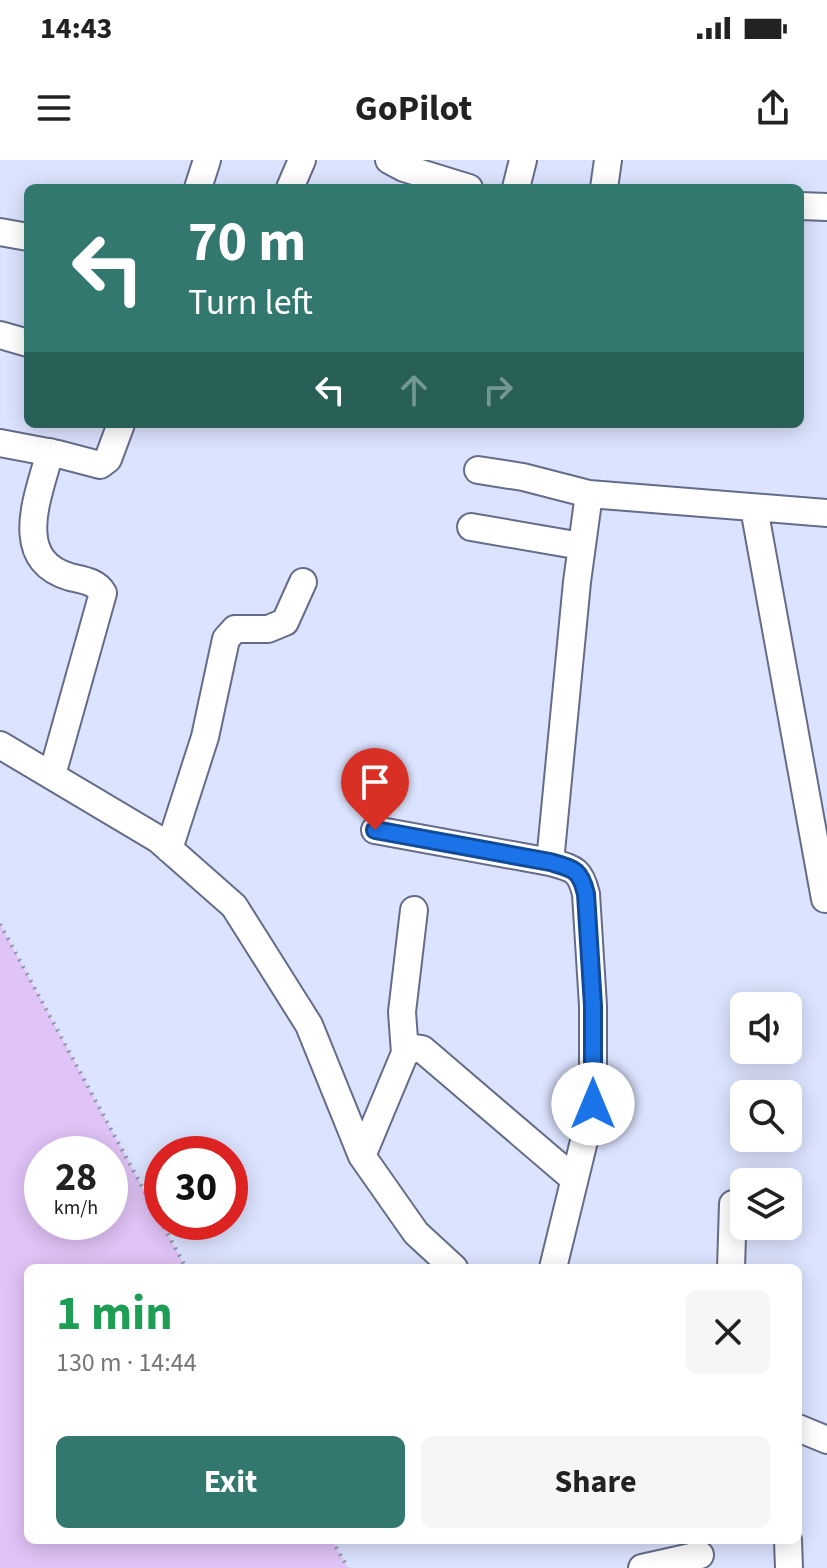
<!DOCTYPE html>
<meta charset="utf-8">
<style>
body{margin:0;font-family:"Source Sans 3",sans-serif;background:#f6f6f6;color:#222;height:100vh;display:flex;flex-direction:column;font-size:30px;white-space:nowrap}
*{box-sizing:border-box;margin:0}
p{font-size:26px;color:#767676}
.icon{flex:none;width:44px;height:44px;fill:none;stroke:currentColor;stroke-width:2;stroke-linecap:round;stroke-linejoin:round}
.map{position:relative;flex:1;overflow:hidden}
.sheet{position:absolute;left:24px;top:1104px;width:778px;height:280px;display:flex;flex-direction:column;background:#fff;border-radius:12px;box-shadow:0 4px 20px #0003}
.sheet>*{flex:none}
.top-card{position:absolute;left:24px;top:24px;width:780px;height:244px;border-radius:12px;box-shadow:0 4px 20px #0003;background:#32786e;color:#fff;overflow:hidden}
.controls{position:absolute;left:730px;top:832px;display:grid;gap:16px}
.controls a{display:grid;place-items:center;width:72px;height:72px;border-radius:12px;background:#fff;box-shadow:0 4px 20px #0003;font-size:40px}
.speed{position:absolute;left:24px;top:976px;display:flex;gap:16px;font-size:40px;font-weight:700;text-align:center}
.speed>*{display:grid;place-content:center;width:104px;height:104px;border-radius:50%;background:#fff;box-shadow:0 4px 20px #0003;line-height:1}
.speed small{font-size:20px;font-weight:400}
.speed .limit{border:12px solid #d22;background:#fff;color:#111}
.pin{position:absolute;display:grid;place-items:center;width:68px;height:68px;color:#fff;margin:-82px -34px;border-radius:50% 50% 50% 0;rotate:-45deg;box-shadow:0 0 8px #0007}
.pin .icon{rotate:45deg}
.me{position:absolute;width:88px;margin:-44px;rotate:0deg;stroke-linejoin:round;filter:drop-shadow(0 0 6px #0008)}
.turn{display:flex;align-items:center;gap:28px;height:168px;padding:0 32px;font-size:36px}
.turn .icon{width:104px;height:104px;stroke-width:2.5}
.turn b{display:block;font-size:56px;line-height:68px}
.lanes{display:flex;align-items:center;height:76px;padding:0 32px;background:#0003;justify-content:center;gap:40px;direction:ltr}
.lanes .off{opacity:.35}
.round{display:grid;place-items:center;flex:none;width:84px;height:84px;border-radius:12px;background:#f6f6f6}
.summary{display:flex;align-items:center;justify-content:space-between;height:136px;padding:0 32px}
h1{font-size:48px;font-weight:700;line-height:60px;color:#1e9e55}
.action{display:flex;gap:16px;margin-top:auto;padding:16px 32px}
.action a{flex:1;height:92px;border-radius:12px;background:#32786e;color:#fff;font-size:32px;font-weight:700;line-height:92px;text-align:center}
.action a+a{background:#f6f6f6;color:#222}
.status{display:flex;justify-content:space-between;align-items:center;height:56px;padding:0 40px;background:#fff;direction:ltr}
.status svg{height:22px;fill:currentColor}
header{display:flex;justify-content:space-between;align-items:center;height:104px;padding:0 32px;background:#fff;font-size:36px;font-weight:700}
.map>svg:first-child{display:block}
.green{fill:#e0c3f7;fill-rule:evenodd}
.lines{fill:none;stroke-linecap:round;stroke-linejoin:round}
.street-casing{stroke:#646c89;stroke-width:30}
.path{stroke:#9096aa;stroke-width:4;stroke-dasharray:2 6;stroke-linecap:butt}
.street{stroke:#fff;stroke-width:26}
.route-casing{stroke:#114b97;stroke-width:20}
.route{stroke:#1a73e8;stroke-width:14}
</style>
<div class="status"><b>14:43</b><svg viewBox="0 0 49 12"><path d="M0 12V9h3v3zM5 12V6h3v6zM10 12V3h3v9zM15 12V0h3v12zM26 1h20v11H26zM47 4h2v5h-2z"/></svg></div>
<header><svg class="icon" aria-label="menu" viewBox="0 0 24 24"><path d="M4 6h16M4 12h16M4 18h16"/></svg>GoPilot<svg class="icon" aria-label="share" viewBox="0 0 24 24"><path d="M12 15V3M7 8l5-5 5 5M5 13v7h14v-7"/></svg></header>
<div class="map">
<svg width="827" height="1408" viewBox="0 0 827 1408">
<rect width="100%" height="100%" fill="#dce3fe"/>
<!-- green -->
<path class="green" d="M0 764 186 1108H28V1380H332L348 1408H0ZM42 994H110V1062H42Z"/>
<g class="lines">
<!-- street casing -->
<g class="street-casing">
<path id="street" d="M389 0 404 8 469 28
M198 28 207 0
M290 28 302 0
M516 28 523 0
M604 28 608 0
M800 46 827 47
M0 72 28 77
M0 175 28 183
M0 283 58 294 100 305 108 299 121 264
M50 292C39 335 10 399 70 417 82 420 96 421 103 433L52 615
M478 310 523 317 589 334 827 353
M754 348 825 739
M471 367 581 386
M0 585 158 679 234 746 309 865 362 996 416 1073 454 1108
M375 670 550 702C574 709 580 709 586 734L593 846V944L553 1108
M169 689 205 577 226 479 235 469H268L285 462 303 422
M550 702 577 422 589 334
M405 893 402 852 414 750
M362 996 405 893 415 888 422 889 574 1019
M731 1108 733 1044
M798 1268 827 1280
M788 1380 789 1408
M642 1408 700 1395"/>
</g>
<!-- path -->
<path class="path" d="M0 764 186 1108
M332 1380 348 1408"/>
<!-- street -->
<use href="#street" class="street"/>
</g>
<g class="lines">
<!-- route casing -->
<g class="route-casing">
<path id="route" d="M375 670 550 702C574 709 580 709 586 734L593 846V944"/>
</g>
<!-- route -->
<use href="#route" class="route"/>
</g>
</svg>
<div class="controls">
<a><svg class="icon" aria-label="sound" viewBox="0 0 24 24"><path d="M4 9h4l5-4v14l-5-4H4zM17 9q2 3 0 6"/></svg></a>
<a><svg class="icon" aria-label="search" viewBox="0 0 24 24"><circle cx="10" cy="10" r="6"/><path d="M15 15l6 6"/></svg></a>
<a><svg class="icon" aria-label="layers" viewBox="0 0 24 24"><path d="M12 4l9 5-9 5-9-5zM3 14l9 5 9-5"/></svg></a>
</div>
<div class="speed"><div>28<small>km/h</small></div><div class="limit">30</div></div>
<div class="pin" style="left:375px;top:670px;background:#d93025"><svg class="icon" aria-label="arrive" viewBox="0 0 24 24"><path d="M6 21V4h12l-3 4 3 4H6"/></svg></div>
<svg class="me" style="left:593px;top:944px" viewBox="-20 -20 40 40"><circle r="19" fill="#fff"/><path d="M0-13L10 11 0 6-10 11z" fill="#1a73e8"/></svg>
<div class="top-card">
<div class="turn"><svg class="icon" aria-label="left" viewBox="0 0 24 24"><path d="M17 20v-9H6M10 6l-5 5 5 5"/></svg><div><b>70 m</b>Turn left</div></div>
<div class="lanes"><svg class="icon" aria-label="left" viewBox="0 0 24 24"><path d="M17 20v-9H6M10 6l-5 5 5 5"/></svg><svg class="icon off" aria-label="ahead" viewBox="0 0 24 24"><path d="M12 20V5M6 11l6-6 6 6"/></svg><svg class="icon off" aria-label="right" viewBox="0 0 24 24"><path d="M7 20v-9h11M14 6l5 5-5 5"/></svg></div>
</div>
<section class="sheet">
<div class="summary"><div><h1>1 min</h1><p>130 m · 14:44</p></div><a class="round"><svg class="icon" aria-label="close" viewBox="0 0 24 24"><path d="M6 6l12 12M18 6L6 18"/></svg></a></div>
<div class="action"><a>Exit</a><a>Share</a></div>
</section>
</div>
